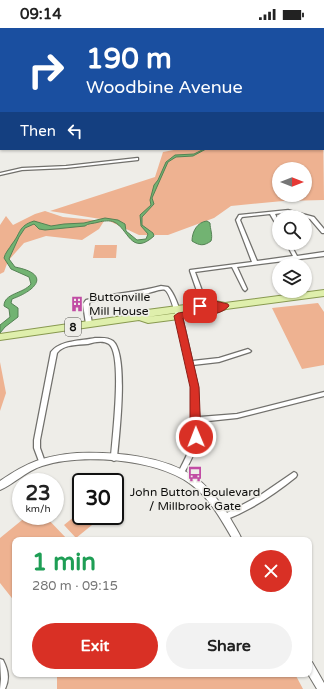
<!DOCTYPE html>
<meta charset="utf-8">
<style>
body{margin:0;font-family:"Varela Round",sans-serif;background:#f2f2f2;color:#222;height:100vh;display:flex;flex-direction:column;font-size:15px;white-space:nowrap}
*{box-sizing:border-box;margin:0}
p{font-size:13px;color:#767676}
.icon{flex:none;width:22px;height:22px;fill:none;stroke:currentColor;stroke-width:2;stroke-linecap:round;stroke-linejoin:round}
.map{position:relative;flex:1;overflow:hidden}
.drawer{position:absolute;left:12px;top:509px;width:300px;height:140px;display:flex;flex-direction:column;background:#fff;border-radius:8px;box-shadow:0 1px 3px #0004}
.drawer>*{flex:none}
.guide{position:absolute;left:0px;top:0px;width:324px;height:122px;box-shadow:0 1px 3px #0004;background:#1a4fa0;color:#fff;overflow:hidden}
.needle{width:26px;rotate:90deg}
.fabs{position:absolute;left:272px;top:134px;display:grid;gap:8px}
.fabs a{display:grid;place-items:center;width:40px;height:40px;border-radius:50%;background:#fff;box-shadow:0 1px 3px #0004;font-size:20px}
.speed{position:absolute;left:12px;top:445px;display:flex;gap:8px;font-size:20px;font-weight:700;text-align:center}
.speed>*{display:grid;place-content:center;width:52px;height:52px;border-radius:50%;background:#fff;box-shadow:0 1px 3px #0004;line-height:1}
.speed small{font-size:10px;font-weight:400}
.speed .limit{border:2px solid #111;border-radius:6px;background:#fff;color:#111}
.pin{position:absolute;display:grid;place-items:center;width:34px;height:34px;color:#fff;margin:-17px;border-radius:8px;box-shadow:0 2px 6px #0006}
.me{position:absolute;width:44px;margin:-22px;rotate:359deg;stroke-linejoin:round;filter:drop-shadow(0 0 3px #0008)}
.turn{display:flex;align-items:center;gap:14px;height:84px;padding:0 20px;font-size:18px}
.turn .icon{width:52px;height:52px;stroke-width:2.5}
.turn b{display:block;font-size:28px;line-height:34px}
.then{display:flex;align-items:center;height:38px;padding:0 20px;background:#0003;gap:8px;font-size:15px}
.round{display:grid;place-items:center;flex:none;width:42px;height:42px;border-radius:21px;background:#f2f2f2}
.summary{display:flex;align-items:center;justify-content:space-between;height:68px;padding:0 20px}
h1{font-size:24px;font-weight:700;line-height:30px;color:#1e9e55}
.primary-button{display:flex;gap:8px;margin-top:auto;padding:8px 20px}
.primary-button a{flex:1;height:46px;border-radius:24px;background:#d93025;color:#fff;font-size:16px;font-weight:700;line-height:46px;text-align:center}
.primary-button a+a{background:#f2f2f2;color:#222}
.status{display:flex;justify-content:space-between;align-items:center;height:28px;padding:0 20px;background:#fff;direction:ltr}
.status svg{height:11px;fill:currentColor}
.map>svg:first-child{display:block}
.green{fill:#eeb291;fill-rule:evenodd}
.water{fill:#72b372;stroke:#548254}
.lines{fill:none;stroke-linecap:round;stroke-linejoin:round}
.minor-casing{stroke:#71706c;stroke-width:2.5}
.tertiary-casing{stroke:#71706c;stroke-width:2}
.secondary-casing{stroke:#71706c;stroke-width:2}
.primary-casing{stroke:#889950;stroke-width:2}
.motorway-casing{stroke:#889950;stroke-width:2}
.minor{fill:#fff;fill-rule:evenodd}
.tertiary{fill:#fff;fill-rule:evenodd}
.secondary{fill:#eff7d5;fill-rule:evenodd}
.primary{fill:#dfefac;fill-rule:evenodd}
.motorway{fill:#c9e474;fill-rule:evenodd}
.route{fill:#d93025;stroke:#8d1f18}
.labels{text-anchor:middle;stroke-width:3.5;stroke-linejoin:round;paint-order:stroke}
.shield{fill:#eeede8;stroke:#52524f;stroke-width:1}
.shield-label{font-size:11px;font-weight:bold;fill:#0f0f0d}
.poi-label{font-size:12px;fill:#0f0f0d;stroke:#eeede8;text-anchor:start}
</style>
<div class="status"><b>09:14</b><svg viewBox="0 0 49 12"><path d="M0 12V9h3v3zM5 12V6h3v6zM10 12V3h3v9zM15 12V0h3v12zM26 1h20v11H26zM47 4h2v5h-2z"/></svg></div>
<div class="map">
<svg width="324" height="661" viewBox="0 0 324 661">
<rect width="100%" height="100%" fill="#eeede8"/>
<!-- green -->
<path class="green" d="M323 91 324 172 283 173 231 178 214 190 168 207H139L107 192 50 183 155 149 163 124 179 121H323ZM279 141H305V167H279Z
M45 183 63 189 104 193 99 201 82 212 46 208 24 215 8 233 4 244 0 246V197L6 188 13 197 35 186Z
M95 217H117L116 230H93Z
M318 275 324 284V337L302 341 272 280Z
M0 334 6 365 0 383Z
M80 484 81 488H83L92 497 76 510 64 497Z
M27 488H45L68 512H15V574L0 555V510Z
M57 646H295L303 661H57Z"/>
<!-- water -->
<path class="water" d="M204 121H206L193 128 176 129 168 134 152 170 154 176 142 189V197L153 205 154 208C131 229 128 200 114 194 110 192 103 193 99 194 93 196 88 195 85 198L45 202 39 201 34 196 25 200 19 209 9 231 15 239C51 246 37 262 12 271L11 275 18 280V289L5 299 0 305V297L10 289 9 281 4 278C4 265 23 266 31 256L29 249 11 241 4 230C5 225 9 221 12 216 21 205 18 198 34 193L51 198 64 196 84 195 105 190 118 192 125 196 126 203 137 212 146 211 148 206 141 198 140 187 151 177 150 172 154 157 158 152 166 134 175 127 194 126Z
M207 193 210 195C210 201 213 207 211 213 204 218 200 218 192 213 192 204 197 194 207 193Z"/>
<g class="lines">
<!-- minor casing -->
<g class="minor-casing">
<path id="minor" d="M323 40H324V42H323Z
M137 130H138V132L66 140 22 142 0 147V145L22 140 66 138Z
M288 182 314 189 324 201V205H322L310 191 288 184 275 186 279 194V199L277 198 270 186 242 189 240 192 257 233 293 228 286 215H290L297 228 324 224V228L237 239 247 261 245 263 243 261 232 239 195 244 204 268 203 269H199L190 243V242L252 234 236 192 239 187Z
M161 258 168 259C180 270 188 316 192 333L219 330 248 321 251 323 250 324 219 334 193 337 198 360 199 389 237 386 324 364V368L237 390 199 394C199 418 194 427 183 447L181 448 179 447 178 445C188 425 193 418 193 394L192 392 193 390C193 380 193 369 192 359 190 346 174 267 165 262 163 260 149 265 145 266 126 269 108 269 90 274L89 276 92 296 89 298 86 296 83 276 86 272C111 265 136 265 161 258Z
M95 310C101 310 108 309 113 313 129 327 119 408 117 430L116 432 114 433 112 432 111 430C112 411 123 327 109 316 103 312 94 314 88 316 78 317 64 316 57 325L40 412V420L45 434 44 436 42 437 40 436 34 420V412L51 324C60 312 81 313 95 310Z
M294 444 296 445 297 447 296 449C275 466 251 482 225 492L223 491 222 489 223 487 259 468Z
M0 631 3 632C8 642 10 650 5 661H0L1 651Z"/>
</g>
<!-- tertiary casing -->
<g class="tertiary-casing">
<path id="tertiary" d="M77 425C116 424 161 427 195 449 209 459 220 474 229 488 233 496 239 504 242 512H233C221 491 209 469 189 455 155 431 81 425 42 438 26 443 14 456 0 462V453C28 434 43 428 77 425Z
M309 632 312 634 324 655V661H317L308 646Z"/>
</g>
<!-- secondary casing -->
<g class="secondary-casing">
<path id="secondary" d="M247 0H252V1H247Z
M323 72 324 73V77L323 76Z
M323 79 324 80V84L323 83Z"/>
</g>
<!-- primary casing -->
<g class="primary-casing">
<path id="primary" d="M324 262V268L226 281 215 285 192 289 188 286 189 284 214 279 147 289 179 285 183 288 179 291 148 295 139 292 0 312V306L137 286 147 282 215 273 225 275Z"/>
</g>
<!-- motorway casing -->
<g class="motorway-casing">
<path id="motorway" d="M258 0H270L257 1Z"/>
</g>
<!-- minor -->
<use href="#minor" class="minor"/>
<!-- tertiary -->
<use href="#tertiary" class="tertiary"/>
<!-- secondary -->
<use href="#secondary" class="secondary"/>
<!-- primary -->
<use href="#primary" class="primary"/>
<!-- motorway -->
<use href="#motorway" class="motorway"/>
</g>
<!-- route -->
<path class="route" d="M215 273 228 276 229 278C220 289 196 288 183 290L199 359 201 409 199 412 196 413 192 412 190 409V359L174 288 178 285 213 280 215 279 200 281 196 278 200 275Z"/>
<!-- icons -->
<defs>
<g id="building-bare" transform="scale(1.2)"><path d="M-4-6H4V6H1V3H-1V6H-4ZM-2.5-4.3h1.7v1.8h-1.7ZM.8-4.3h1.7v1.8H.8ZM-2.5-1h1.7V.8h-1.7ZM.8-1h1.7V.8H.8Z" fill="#c14ca4" stroke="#eeede8" stroke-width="2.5" paint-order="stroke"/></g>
<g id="bus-bare" transform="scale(1.2)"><path d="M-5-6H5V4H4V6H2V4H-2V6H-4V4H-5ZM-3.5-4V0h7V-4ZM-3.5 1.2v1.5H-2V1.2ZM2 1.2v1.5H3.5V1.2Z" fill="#c14ca4" stroke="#eeede8" stroke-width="2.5" paint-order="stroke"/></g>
</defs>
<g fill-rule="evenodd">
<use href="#building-bare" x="77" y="276"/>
<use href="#bus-bare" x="195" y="446"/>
</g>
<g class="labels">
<!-- shield labels -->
<rect class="shield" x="65" y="290" width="16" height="18" rx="3"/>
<g class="shield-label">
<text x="73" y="303">8</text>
</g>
<!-- poi labels -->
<g class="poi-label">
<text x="89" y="273">Buttonville<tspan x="89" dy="14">Mill House</tspan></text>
<text x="195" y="468" text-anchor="middle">John Button Boulevard<tspan x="195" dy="14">/ Millbrook Gate</tspan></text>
</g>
</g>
</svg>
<div class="fabs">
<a><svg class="needle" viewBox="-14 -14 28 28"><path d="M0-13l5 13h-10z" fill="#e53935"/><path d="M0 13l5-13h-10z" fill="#767676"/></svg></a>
<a><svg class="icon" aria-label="search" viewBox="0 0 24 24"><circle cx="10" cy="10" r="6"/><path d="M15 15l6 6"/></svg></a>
<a><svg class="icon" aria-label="layers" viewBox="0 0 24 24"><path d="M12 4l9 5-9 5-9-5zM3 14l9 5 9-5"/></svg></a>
</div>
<div class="speed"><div>23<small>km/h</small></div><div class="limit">30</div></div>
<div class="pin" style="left:200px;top:278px;background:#d93025"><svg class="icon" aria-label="arrive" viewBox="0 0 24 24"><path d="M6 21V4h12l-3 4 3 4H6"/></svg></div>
<svg class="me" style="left:196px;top:409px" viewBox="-20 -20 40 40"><circle r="17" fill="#d93025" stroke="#fff" stroke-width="3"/><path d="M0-11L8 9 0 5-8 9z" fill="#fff"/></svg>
<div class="guide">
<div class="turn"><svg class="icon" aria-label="right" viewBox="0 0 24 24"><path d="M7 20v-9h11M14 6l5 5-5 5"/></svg><div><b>190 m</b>Woodbine Avenue</div></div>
<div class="then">Then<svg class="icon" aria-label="left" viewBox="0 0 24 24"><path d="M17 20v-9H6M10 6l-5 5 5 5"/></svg></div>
</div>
<section class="drawer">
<div class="summary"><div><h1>1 min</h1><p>280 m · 09:15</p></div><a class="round" style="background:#d93025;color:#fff"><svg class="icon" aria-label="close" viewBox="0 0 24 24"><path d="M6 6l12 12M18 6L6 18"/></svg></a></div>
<div class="primary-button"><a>Exit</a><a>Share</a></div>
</section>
</div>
